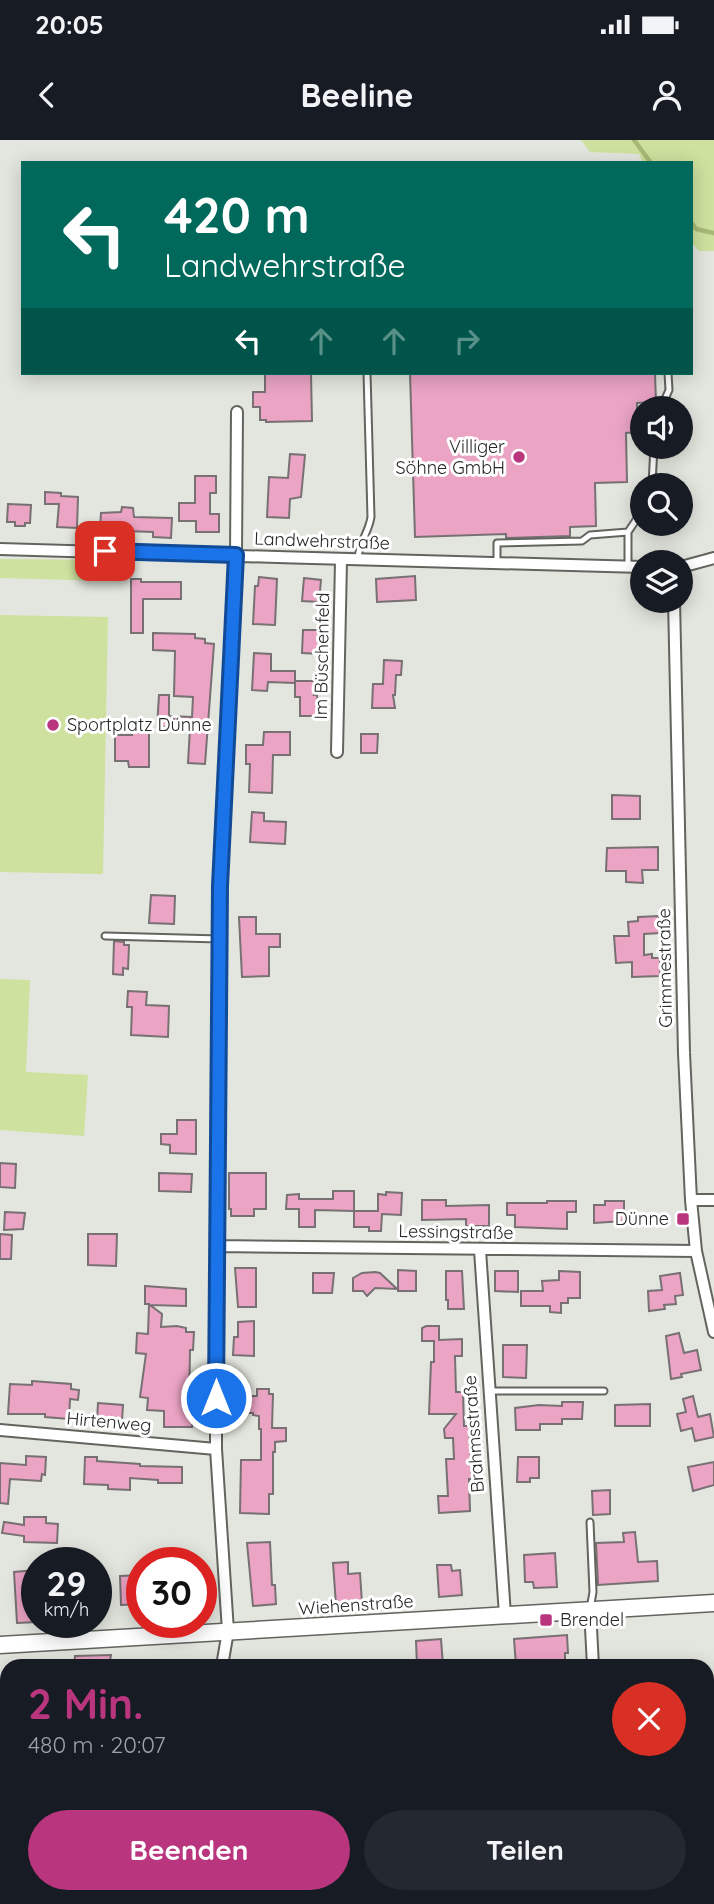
<!DOCTYPE html>
<html lang="de">
<meta charset="utf-8">
<style>
body{margin:0;font-family:Quicksand,sans-serif;background:#242831;color:#f1f3f6;height:100vh;display:flex;flex-direction:column;font-size:26px;white-space:nowrap}
*{box-sizing:border-box;margin:0}
p{font-size:23px;color:#9ea1a6}
.icon{flex:none;width:38px;height:38px;fill:none;stroke:currentColor;stroke-width:2;stroke-linecap:round;stroke-linejoin:round}
.map{position:relative;flex:1;overflow:hidden}
.sheet{position:absolute;left:0px;top:1519px;width:714px;height:245px;display:flex;flex-direction:column;background:#171b24;border-radius:21px 21px 0 0;box-shadow:0 4px 18px #0003}
.sheet>*{flex:none}
.guide{position:absolute;left:21px;top:21px;width:672px;height:214px;border-radius:0px;box-shadow:0 4px 18px #0003;background:#00695c;color:#fff;overflow:hidden}
.buttons{position:absolute;left:630px;top:256px;display:grid;gap:14px}
.buttons a{display:grid;place-items:center;width:63px;height:63px;border-radius:50%;background:#171b24;box-shadow:0 4px 18px #0003;font-size:35px}
.speed{position:absolute;left:21px;top:1407px;display:flex;gap:14px;font-size:35px;font-weight:700;text-align:center}
.speed>*{display:grid;place-content:center;width:91px;height:91px;border-radius:50%;background:#171b24;box-shadow:0 4px 18px #0003;line-height:1}
.speed small{font-size:18px;font-weight:400}
.speed .limit{border:10px solid #d22;background:#fff;color:#111}
.pin{position:absolute;display:grid;place-items:center;width:60px;height:60px;color:#fff;margin:-30px;border-radius:14px;box-shadow:0 4px 10px #0006}
.me{position:absolute;width:77px;margin:-38px;rotate:0deg;stroke-linejoin:round;filter:drop-shadow(0 0 5px #0008)}
.turn{display:flex;align-items:center;gap:24px;height:147px;padding:0 28px;font-size:32px}
.turn .icon{width:91px;height:91px;stroke-width:2.5}
.turn b{display:block;font-size:49px;line-height:60px}
.lanes{display:flex;align-items:center;height:66px;padding:0 28px;background:#0003;justify-content:center;gap:35px;direction:ltr}
.lanes .off{opacity:.35}
.round{display:grid;place-items:center;flex:none;width:74px;height:74px;border-radius:37px;background:#242831}
.head{display:flex;align-items:center;justify-content:space-between;height:119px;padding:0 28px}
h1{font-size:42px;font-weight:700;line-height:52px;color:#b9367f}
.button{display:flex;gap:14px;margin-top:auto;padding:14px 28px}
.button a{flex:1;height:80px;border-radius:42px;background:#b9367f;color:#fff;font-size:28px;font-weight:700;line-height:80px;text-align:center}
.button a+a{background:#242831;color:#f1f3f6}
.status{display:flex;justify-content:space-between;align-items:center;height:49px;padding:0 35px;background:#171b24;direction:ltr}
.status svg{height:19px;fill:currentColor}
header{display:flex;justify-content:space-between;align-items:center;height:91px;padding:0 28px;background:#171b24;font-size:32px;font-weight:700}
.map>svg:first-child{display:block}
.green{fill:#cee19e}
.lines{fill:none;stroke-linecap:round;stroke-linejoin:round}
.stream{stroke:#a7b975;stroke-width:4.5}
.building{fill:#eba4c4;stroke:#787073;stroke-width:2}
.lane-casing{stroke:#62645e;stroke-width:9}
.street-casing{stroke:#62645e;stroke-width:14}
.secondary-casing{stroke:#62645e;stroke-width:19}
.lane{stroke:#fff;stroke-width:5}
.street{stroke:#fff;stroke-width:10}
.secondary{stroke:#fff;stroke-width:16}
.route-casing{stroke:#114b97;stroke-width:18}
.route{stroke:#1a73e8;stroke-width:12}
.poi-dot{fill:#b9367f;stroke:#fff;stroke-width:2.5}
.labels{text-anchor:middle;stroke-width:6;stroke-linejoin:round;paint-order:stroke}
.poi-label{font-size:18px;fill:#282926;stroke:#fff;text-anchor:end}
.street-label{font-size:18px;fill:#282926;stroke:#fff}
</style>
<div class="status"><b>20:05</b><svg viewBox="0 0 49 12"><path d="M0 12V9h3v3zM5 12V6h3v6zM10 12V3h3v9zM15 12V0h3v12zM26 1h20v11H26zM47 4h2v5h-2z"/></svg></div>
<header><svg class="icon" aria-label="back" viewBox="0 0 24 24"><path d="M15 5l-7 7 7 7"/></svg>Beeline<svg class="icon" aria-label="person" viewBox="0 0 24 24"><circle cx="12" cy="8" r="4"/><path d="M4 21q1-7 8-7t8 7"/></svg></header>
<div class="map">
<svg width="714" height="1764" viewBox="0 0 714 1764">
<rect width="100%" height="100%" fill="#e3e6de"/>
<!-- green -->
<path class="green" d="M581 0H714V111H699L691 102V23H643L639 14 590 12Z
M0 419 112 420 111 441 0 438Z
M0 475 108 477 103 734 0 732Z
M0 839 30 840 26 932 88 935 84 996 0 990Z
M35 1757H123L122 1761 138 1764H33Z
M190 1757H337L334 1764H188Z"/>
<g class="lines">
<!-- stream -->
<path class="stream" d="M634 0 651 23
M691 82 696 89 714 93"/>
</g>
<!-- building -->
<path class="building" d="M265 233H311L312 281 266 282V280H260V267H253V252H265Z
M410 233H655L656 262 637 263V292L626 293 627 342 595 343 596 386 570 387V396L506 398V394L415 397Z
M290 314 305 315 301 357 290 359 289 378 267 377 269 337 288 338Z
M195 336H216V353H210V374H219V392H196V381H179V363H195Z
M45 352 61 353V356L78 357 77 388 57 387 59 364H45Z
M8 364 31 365 30 383H25V386H15V382H7Z
M122 367 133 368 134 377 172 378 171 398 153 397V392L125 391V394H114V389H100L101 373 121 372Z
M415 436 416 460 377 462 376 439Z
M259 437 277 439 275 485 253 484 255 446H258Z
M304 438 321 440 319 462 302 461Z
M131 439H141V442H181V459H143V493H131Z
M303 490H321V514L302 513Z
M153 493 195 494V498L205 499V503L214 504 205 624 188 623 190 588 157 587 159 555H169V576L192 577 193 557 174 556 175 511 153 510Z
M254 513 271 514V531H295V541H318L314 555H317L318 562 320 563V576H300V557H295V543L268 542 267 551 252 550Z
M384 520 402 521 401 535H396L395 555H393L395 568H372L373 544H383Z
M129 582H149V627H129L128 621H115V595H132Z
M264 592H290V615H273L272 653 249 652 250 624H246V605H263Z
M361 594H378L377 613H361Z
M612 655 640 656V679H612Z
M252 672 264 673V681L286 682 285 704 250 702Z
M658 707V730H642L643 743 626 742V731H606L607 708Z
M151 755 175 756 174 784 149 783Z
M659 776 660 793 644 794V815L652 814V818H660V836L632 837V822L616 823 614 796H629L628 782 638 781V777Z
M239 777H256V794H280V807H269V836L242 837Z
M114 801 124 802V805H129L128 829 123 828V835L113 834Z
M128 851 147 852 146 865 169 866 168 897 131 895 132 867H127Z
M177 980H196V1014L170 1013V1005L161 1004V994H177Z
M0 1023 16 1024 15 1048 0 1047Z
M159 1033 192 1034 191 1052 159 1051Z
M229 1033H266V1069H254V1076H231V1069H229Z
M333 1051H354V1071L315 1070V1087H299V1069H286L287 1055 299 1054V1059H333Z
M386 1052 402 1053 401 1075 382 1074 381 1091H369V1087H354V1071H378V1054L386 1055Z
M422 1060H446V1066L489 1065V1086H466V1079L422 1080Z
M547 1061H576V1072H567V1089L515 1087V1075H507V1063H547Z
M605 1061H624V1081L594 1083V1065H605Z
M5 1072 25 1073 23 1089 4 1090Z
M0 1094 12 1095 11 1119H0Z
M88 1094H117L116 1126 88 1125Z
M235 1128H256V1167H238Z
M398 1130 416 1131V1151H398Z
M446 1131H462L464 1169H448V1160H446Z
M495 1131H518V1152L495 1151Z
M559 1131 580 1132V1158H568V1163H561V1173L550 1172V1166H521V1151H543L542 1141 559 1140Z
M375 1132 380 1133 397 1149 375 1148 367 1156 363 1151H353V1138L362 1133Z
M313 1133H334L332 1153H313Z
M680 1133 683 1155 675 1156 676 1164 664 1165 665 1169 649 1171 648 1151 662 1150 660 1136Z
M145 1146 186 1149V1166L150 1165 162 1174 161 1187 177 1186 186 1188V1192H194L193 1210H190L189 1271H193L192 1287H164V1271L147 1270 148 1258 140 1257 146 1214 136 1213 137 1193 148 1194 149 1164H145Z
M254 1181V1216L233 1215 234 1197H238V1182Z
M426 1186H439V1200L462 1199V1216H455L456 1252H463L464 1286H469L472 1339H469L470 1371 439 1373 438 1356H448L446 1319H454L453 1298H445L444 1289 456 1274H429L431 1222H434V1201H422V1188Z
M679 1193 684 1213 697 1210 701 1230 681 1234 682 1237 671 1239 666 1196Z
M503 1205H527L526 1238 503 1237Z
M32 1241 71 1244V1249L79 1250 78 1260 70 1259 69 1279 45 1277V1274H8L10 1244 32 1245Z
M257 1249H269V1254H273L272 1288H286V1301L275 1302V1312H273V1354H269V1374L240 1373 241 1320H261V1289H259V1276L253 1275V1273H233V1256H257Z
M693 1256 698 1277 710 1274 714 1297 695 1301 692 1288 681 1291 677 1274 686 1272 683 1259Z
M562 1262H583L582 1279H562V1284H540V1290H516L515 1268 539 1265 562 1266Z
M98 1263 123 1265 122 1282 97 1280Z
M650 1264V1286H615V1265Z
M26 1316 46 1317 45 1335 42 1334 41 1341 10 1339 8 1364 0 1363V1323L26 1325Z
M85 1317H97V1321L140 1324V1326L182 1327V1343H158V1340L130 1338V1350L108 1349V1345L84 1344Z
M518 1317H539V1338H530V1342H517Z
M714 1322V1345L693 1351 688 1327Z
M610 1350V1374L593 1375 592 1351Z
M24 1377H46V1383L58 1384 57 1403 24 1402V1396L2 1393 4 1382 24 1385Z
M635 1392 638 1422 657 1421 658 1441 598 1445 596 1403 624 1402 623 1393Z
M270 1402 272 1445H275L276 1464 253 1466 247 1403Z
M555 1413 557 1447 534 1448 533 1442H525L524 1415Z
M348 1422V1434L360 1433 362 1463 336 1465 333 1423Z
M437 1425H451L452 1431 460 1430 462 1455 439 1457Z
M37 1430V1482L17 1483 14 1432Z
M142 1435V1464L121 1465 120 1436Z
M567 1495 568 1513H565V1521H561L562 1526H516L514 1499Z
M441 1499 443 1525 417 1526 416 1501Z
M111 1515 109 1526H74L75 1516Z"/>
<g class="lines">
<!-- lane casing -->
<g class="lane-casing">
<path id="lane" d="M661 268 669 250 668 233
M652 345 654 306
M358 419C358 404 369 392 371 377L367 233
M497 424V403L582 401 590 395 628 392 642 371
M628 427V392
M105 796 220 799
M489 1251H604
M590 1382 593 1452 590 1469"/>
</g>
<!-- street casing -->
<g class="street-casing">
<path id="street" d="M0 409C214 414 428 423 642 427
M681 427 714 418
M674 460 684 913 691 1060 696 1111 714 1192
M337 612 341 421
M691 1060H714
M216 1106 696 1111
M480 1110 505 1475
M0 1290 216 1309
M590 1469 593 1526
M222 1526 228 1491 216 1309V1106L221 746 236 415 237 272
M0 1695 7 1696
M707 1724H714
M183 1764 185 1757
M601 1764 602 1757"/>
</g>
<!-- secondary casing -->
<g class="secondary-casing">
<path id="secondary" d="M0 1505 714 1463"/>
</g>
<!-- lane -->
<use href="#lane" class="lane"/>
<!-- street -->
<use href="#street" class="street"/>
<!-- secondary -->
<use href="#secondary" class="secondary"/>
</g>
<g class="lines">
<!-- route casing -->
<g class="route-casing">
<path id="route" d="M105 411 236 415 220 746 216 1258"/>
</g>
<!-- route -->
<use href="#route" class="route"/>
</g>
<!-- markers -->
<g class="poi-dot">
<circle cx="519" cy="317" r="7"/>
<circle cx="53" cy="585" r="7"/>
<rect x="676" y="1072" width="14" height="14" rx="3.5"/>
<rect x="539" y="1473" width="14" height="14" rx="3.5"/>
</g>
<g class="labels">
<!-- poi labels -->
<g class="poi-label">
<text x="505" y="313">Villiger<tspan x="505" dy="21">Söhne GmbH</tspan></text>
<text x="67" y="591" text-anchor="start">Sportplatz Dünne</text>
<text x="669" y="1085">Dünne</text>
<text x="560" y="1486" text-anchor="start">Brendel</text>
</g>
<!-- street labels -->
<g class="street-label">
<text transform="translate(322 401) rotate(2)" y="6">Landwehrstraße</text>
<text transform="translate(322 516) rotate(-89)" y="6">Im Büschenfeld</text>
<text transform="translate(665 828) rotate(-91)" y="6">Grimmestraße</text>
<text transform="translate(456 1092) rotate(1)" y="6">Lessingstraße</text>
<text transform="translate(109 1282) rotate(5)" y="6">Hirtenweg</text>
<text transform="translate(474 1294) rotate(-94)" y="6">Brahmsstraße</text>
<text transform="translate(356 1465) rotate(-4)" y="6">Wiehenstraße</text>
</g>
</g>
</svg>
<div class="buttons">
<a><svg class="icon" aria-label="sound" viewBox="0 0 24 24"><path d="M4 9h4l5-4v14l-5-4H4zM17 9q2 3 0 6"/></svg></a>
<a><svg class="icon" aria-label="search" viewBox="0 0 24 24"><circle cx="10" cy="10" r="6"/><path d="M15 15l6 6"/></svg></a>
<a><svg class="icon" aria-label="layers" viewBox="0 0 24 24"><path d="M12 4l9 5-9 5-9-5zM3 14l9 5 9-5"/></svg></a>
</div>
<div class="speed"><div>29<small>km/h</small></div><div class="limit">30</div></div>
<div class="pin" style="left:105px;top:411px;background:#d93025"><svg class="icon" aria-label="arrive" viewBox="0 0 24 24"><path d="M6 21V4h12l-3 4 3 4H6"/></svg></div>
<svg class="me" style="left:216px;top:1258px" viewBox="-20 -20 40 40"><circle r="17" fill="#1a73e8" stroke="#fff" stroke-width="3"/><path d="M0-11L8 9 0 5-8 9z" fill="#fff"/></svg>
<div class="guide">
<div class="turn"><svg class="icon" aria-label="left" viewBox="0 0 24 24"><path d="M17 20v-9H6M10 6l-5 5 5 5"/></svg><div><b>420 m</b>Landwehrstraße</div></div>
<div class="lanes"><svg class="icon" aria-label="left" viewBox="0 0 24 24"><path d="M17 20v-9H6M10 6l-5 5 5 5"/></svg><svg class="icon off" aria-label="ahead" viewBox="0 0 24 24"><path d="M12 20V5M6 11l6-6 6 6"/></svg><svg class="icon off" aria-label="ahead" viewBox="0 0 24 24"><path d="M12 20V5M6 11l6-6 6 6"/></svg><svg class="icon off" aria-label="right" viewBox="0 0 24 24"><path d="M7 20v-9h11M14 6l5 5-5 5"/></svg></div>
</div>
<section class="sheet">
<div class="head"><div><h1>2 Min.</h1><p>480 m · 20:07</p></div><a class="round" style="background:#d93025;color:#fff"><svg class="icon" aria-label="close" viewBox="0 0 24 24"><path d="M6 6l12 12M18 6L6 18"/></svg></a></div>
<div class="button"><a>Beenden</a><a>Teilen</a></div>
</section>
</div>
